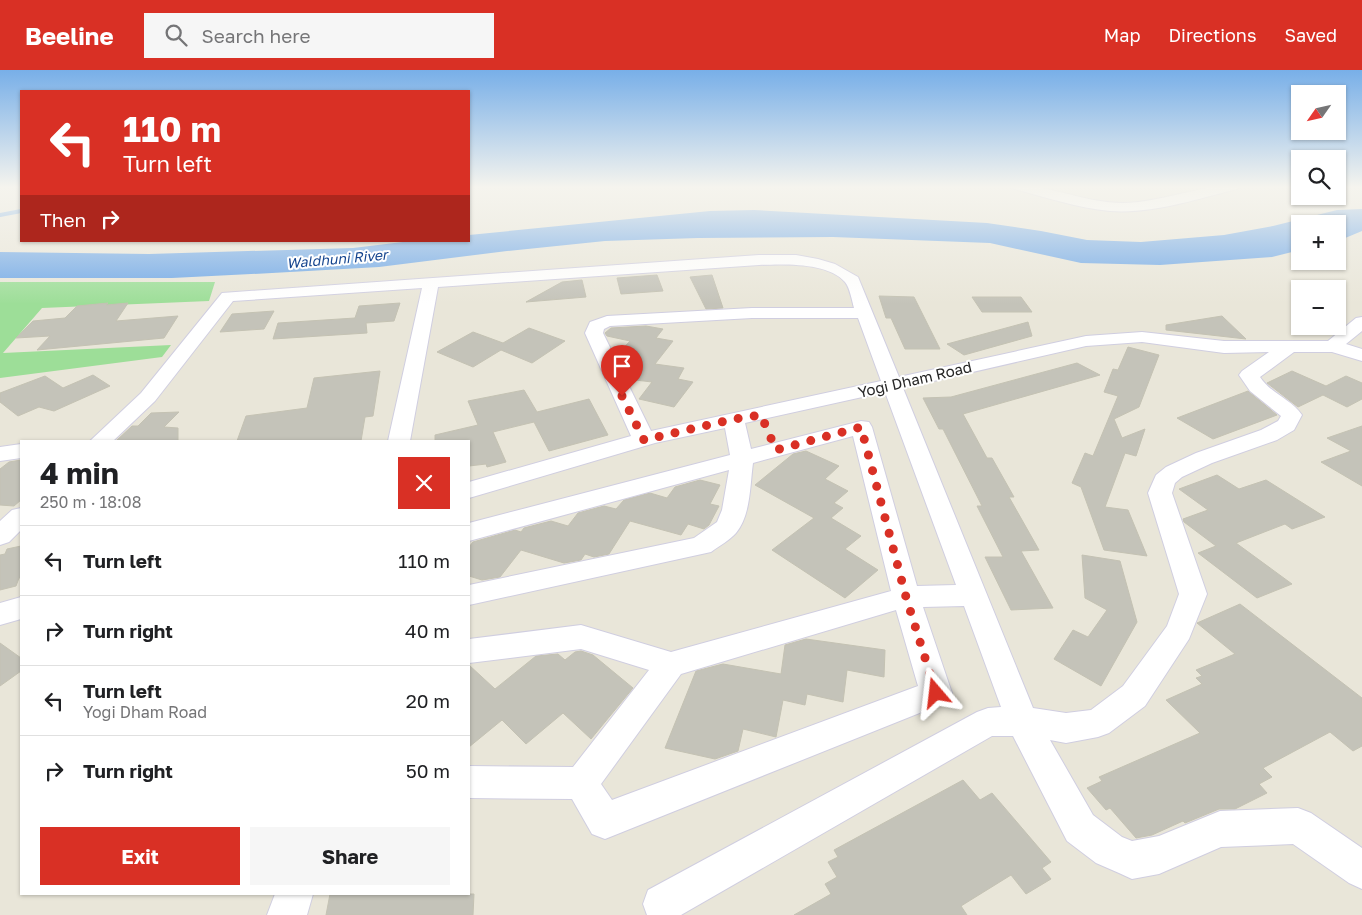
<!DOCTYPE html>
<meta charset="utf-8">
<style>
body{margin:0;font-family:"Golos Text",sans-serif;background:#f6f6f6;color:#202124;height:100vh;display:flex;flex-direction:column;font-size:19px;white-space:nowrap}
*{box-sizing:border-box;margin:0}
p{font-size:16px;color:#757577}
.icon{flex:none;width:28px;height:28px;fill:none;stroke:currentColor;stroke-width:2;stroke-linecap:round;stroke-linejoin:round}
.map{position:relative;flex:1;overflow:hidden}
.side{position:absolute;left:20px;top:370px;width:450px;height:455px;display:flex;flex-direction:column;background:#fff;border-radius:0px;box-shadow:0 1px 4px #0004}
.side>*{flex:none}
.guide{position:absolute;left:20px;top:20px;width:450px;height:152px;border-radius:0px;box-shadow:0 1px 4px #0004;background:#d93025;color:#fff;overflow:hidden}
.needle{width:32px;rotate:236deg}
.fabs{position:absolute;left:1291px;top:15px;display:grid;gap:10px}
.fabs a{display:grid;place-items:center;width:55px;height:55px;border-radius:0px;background:#fff;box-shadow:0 1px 4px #0004;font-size:25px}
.pin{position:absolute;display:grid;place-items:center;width:42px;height:42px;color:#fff;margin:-51px -21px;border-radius:50% 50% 50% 0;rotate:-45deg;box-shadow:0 0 5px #0007}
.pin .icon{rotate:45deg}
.me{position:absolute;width:55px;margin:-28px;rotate:343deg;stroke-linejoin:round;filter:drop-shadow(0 0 4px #0008)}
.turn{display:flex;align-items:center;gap:18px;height:105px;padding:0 20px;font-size:22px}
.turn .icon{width:65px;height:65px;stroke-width:2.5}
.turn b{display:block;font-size:35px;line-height:42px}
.then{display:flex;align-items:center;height:48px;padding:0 20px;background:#0003;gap:10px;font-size:19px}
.round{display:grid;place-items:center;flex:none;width:52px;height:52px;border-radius:0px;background:#f6f6f6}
.summary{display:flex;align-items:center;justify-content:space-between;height:85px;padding:0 20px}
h1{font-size:30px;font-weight:700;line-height:38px}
.action{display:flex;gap:10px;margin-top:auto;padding:10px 20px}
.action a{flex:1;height:58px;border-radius:0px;background:#d93025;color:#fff;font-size:20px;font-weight:700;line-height:58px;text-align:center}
.action a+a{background:#f6f6f6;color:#202124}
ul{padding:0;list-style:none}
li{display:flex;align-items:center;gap:15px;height:70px;padding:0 20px;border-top:1px solid #e0e0e0}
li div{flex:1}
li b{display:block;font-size:19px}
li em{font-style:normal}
header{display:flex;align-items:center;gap:30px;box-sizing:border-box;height:70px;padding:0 25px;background:#d93025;color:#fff}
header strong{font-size:24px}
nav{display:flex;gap:28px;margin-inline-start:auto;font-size:18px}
.search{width:350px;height:45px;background:#f6f6f6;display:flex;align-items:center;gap:12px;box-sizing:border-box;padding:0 18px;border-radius:0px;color:#757577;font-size:19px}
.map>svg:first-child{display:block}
.green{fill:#9dde98}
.water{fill:#70a8e7}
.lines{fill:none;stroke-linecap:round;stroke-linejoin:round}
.stream{stroke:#70a8e7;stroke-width:4}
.building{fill:#c4c3b9;stroke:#c4c2b3}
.minor-casing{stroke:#d0cee0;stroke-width:2}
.minor{fill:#fff;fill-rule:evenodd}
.route{stroke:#d93025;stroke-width:9;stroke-dasharray:0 16.2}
.labels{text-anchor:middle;stroke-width:4;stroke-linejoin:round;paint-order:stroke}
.far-water-label{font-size:14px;font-style:italic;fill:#14448e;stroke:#fff}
.street-label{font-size:15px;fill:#272727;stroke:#fff}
</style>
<header>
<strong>Beeline</strong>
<div class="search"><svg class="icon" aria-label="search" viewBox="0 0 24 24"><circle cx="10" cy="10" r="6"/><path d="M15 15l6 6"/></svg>Search here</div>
<nav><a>Map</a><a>Directions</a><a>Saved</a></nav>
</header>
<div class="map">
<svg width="1362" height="845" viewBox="0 0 1362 845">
<rect width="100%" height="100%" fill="#e9e6d9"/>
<!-- green -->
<path class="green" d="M0 212H215L209 231 42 238 3 283 171 275 162 287 0 308Z"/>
<!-- water -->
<path class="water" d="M1362 139V161L1338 171V154H1300V180L1272 187 1160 195 1081 193 990 173 833 167 698 168 605 171 507 181 379 197 272 203 172 208H0V182L149 184 353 178 411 171H469V165L710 141 754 140 987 153 1041 161 1087 170 1141 172 1224 165 1273 156 1337 140Z"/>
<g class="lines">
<!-- stream -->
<path class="stream" d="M0 145 21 141"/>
</g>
<!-- building -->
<path class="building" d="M657 205 663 221 621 224 617 208Z
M712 205 723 238 706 239 690 207Z
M582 210 586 227 526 232 562 212Z
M879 226 914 227 940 279H905L891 248H886Z
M972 227H1021L1032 242H982Z
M108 233 106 235 128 233 116 251 178 246 164 268 37 280 50 266 16 268 33 251 65 248 77 236Z
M400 233 394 251 366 253 367 263 273 269 278 253 355 248 359 236Z
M274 241 264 259 220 262 232 244Z
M1222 246 1246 269 1166 260V255Z
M1028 252 1032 266 964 285 947 274Z
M646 256 663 259 656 268 673 271 655 294 684 298 678 309 693 312 674 337 639 329 652 312 627 309 624 302 630 293 619 291 616 286 630 271 607 266 605 263 611 258Z
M529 258 565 271 532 293 501 280 473 297 437 282 473 262 503 273Z
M1128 277 1159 285 1139 337 1114 349 1122 368 1145 359 1136 386 1125 383 1105 437 1128 440 1147 486 1104 480 1081 417 1072 413 1085 383 1093 386 1118 326 1104 322 1113 299 1118 300Z
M1077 293 1100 305 963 344 987 388H992L1014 427H1009L1039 480 1021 481 1053 538 1011 540 985 487H1003L977 436H982L943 359H939L923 328 951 327Z
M380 301 373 346 365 347 361 371H237L246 346 307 338 314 308Z
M1292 301 1326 316 1346 306 1362 313V329L1347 337 1323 325 1298 337 1267 313Z
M93 305 110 316 54 341 39 337 18 346 0 332V323L45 306 63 318Z
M524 320 537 342 589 329 608 365 549 381 534 352 493 362 506 392 487 397 486 394 469 396V371H435V365L478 355 468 331Z
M1248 321 1277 345 1213 369 1177 348Z
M179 342 164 357 178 358V371H116L132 356H138L151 343Z
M1362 356V416L1321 392 1351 381 1327 368Z
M806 381 839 396 825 409 848 421 834 433 843 438 831 448 861 466 845 479 878 500 845 528 772 480 814 448 755 415 793 384Z
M21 390V430L14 436 0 435V399L9 392Z
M1217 405 1239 419 1266 410 1325 447 1292 459 1285 454 1236 473 1292 514 1257 528 1198 483 1216 476 1184 452 1183 449 1208 440 1179 419Z
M700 410 720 415 710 434 719 436 709 455 704 459 688 454 681 465 630 451 609 484 594 487 585 484 581 490 564 493 521 480 500 507 482 510 469 506V477L473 472 515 460 521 462 524 458 551 451 568 456 578 443 604 436 616 439 624 430 650 423 667 428 675 417Z
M21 476V507L19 508 16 516 0 520V485L5 484 7 479Z
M1082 485 1120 491 1137 552 1101 616 1054 589 1073 560 1088 567 1107 540 1085 528Z
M1240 534 1362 628V676L1353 681 1330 662 1263 698 1272 707 1259 714 1267 723 1235 739H1219L1185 753 1183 751 1152 765 1136 768 1110 738 1106 740 1087 718 1102 711 1099 707 1200 663 1166 630 1202 614 1196 608 1202 606 1196 600 1235 584 1197 553Z
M806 569 885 580 884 607 847 600 843 632 807 624 805 635 783 630 776 667 743 659 738 681 715 689 665 678 696 601 723 594 781 604 785 575Z
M0 573 21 588V601L0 616Z
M581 581 593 585 633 618 591 669 563 643 526 674 502 650 469 677V595L495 619 536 586 558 584 565 590 575 582Z
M963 710 980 730 992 723 1051 792 1042 798 1051 809 1026 824 1011 805 961 836 967 845H794L831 824 825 814 837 807 828 792 838 787 834 780Z
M330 824H474L473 845H326Z"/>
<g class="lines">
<!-- minor casing -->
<g class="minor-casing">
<path id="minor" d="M1012 116C1050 114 1086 134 1125 133 1164 132 1202 114 1239 116L1237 119C1197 129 1153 144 1110 141 1077 138 1045 127 1014 119Z
M759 185H796L818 189 835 194 858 207 899 307 1086 266 1142 262 1224 271H1328L1356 248 1362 247V261L1346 274 1362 279V291L1332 282H1294L1260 307C1270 323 1291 329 1302 345L1294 360 1277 370 1212 393 1182 407 1175 413 1172 423 1207 524 1189 569 1145 636 1109 663 1098 667 1066 673 1050 670 1093 745 1122 767 1132 771 1159 766 1220 741 1298 738 1311 743 1362 778V819L1349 813 1293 774 1221 777 1159 804 1132 809 1119 803 1096 793 1067 771 1013 666H992L681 845H647L643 834 648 820 977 642 988 638 1001 637 964 536 923 537 952 623 947 632 605 769 592 764 572 729 469 728V696L573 697 649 600 581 579 469 593V569L581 555 671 582 891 521 853 366 753 393C750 414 751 445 736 463 730 470 719 476 711 482L469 535V515L694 468 717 452 722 440 729 400 469 471V453L730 385 725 358 655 373 469 428V412L631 366 585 263 590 252 607 246 752 238H854C852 231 850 218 845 212 828 192 782 194 759 195L438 217 410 371H388L422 218 233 231 155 331 113 371H90L141 323 222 223ZM752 248H858L881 311 651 361 603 263 604 259 610 256ZM1142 272 1224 283 1269 282 1242 301 1239 305 1250 321 1281 346 1278 351 1261 360 1196 383 1166 397 1156 405 1148 423 1179 524 1167 556 1123 616 1091 640 1066 643 1033 638 903 318 1086 276ZM885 322 956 515 917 516 872 357 869 352 861 351 751 379 745 353ZM896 540 918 616 612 730 601 714 681 604Z
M21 374V388L0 391V377Z
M21 438V460L9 472 0 475V451L12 440Z
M21 527V549L0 555V533Z
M275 824H313L307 845H267Z"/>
</g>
<!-- minor -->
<use href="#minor" class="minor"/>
</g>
<!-- sky -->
<linearGradient id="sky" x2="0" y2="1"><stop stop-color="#78afe8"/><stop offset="0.5" stop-color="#f5f4ee"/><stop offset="1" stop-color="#f5f4ee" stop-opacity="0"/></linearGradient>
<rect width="1362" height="234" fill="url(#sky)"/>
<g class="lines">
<!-- route -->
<path class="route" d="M622 326 644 370 734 349 761 345 776 380 861 357 906 527 936 623"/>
</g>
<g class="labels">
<!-- far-water labels -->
<g class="far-water-label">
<text transform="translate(337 189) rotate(-5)" y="5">Waldhuni River</text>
</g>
<!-- street labels -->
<g class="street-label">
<text transform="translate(915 310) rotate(-13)" y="5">Yogi Dham Road</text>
</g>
</g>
</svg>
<div class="fabs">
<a><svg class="needle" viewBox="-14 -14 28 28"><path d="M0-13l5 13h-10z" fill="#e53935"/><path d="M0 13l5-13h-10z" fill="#757577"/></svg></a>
<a><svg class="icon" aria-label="search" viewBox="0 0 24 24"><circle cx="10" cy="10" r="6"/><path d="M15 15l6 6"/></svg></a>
<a>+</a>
<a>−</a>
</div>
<div class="pin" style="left:622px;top:326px;background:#d93025"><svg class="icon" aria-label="arrive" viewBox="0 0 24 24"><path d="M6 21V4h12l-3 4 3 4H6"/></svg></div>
<svg class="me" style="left:936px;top:623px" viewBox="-20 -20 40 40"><path d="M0-17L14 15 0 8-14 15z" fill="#d93025" stroke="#fff" stroke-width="4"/></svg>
<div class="guide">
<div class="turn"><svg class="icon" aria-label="left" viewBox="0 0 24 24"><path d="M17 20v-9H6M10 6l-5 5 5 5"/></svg><div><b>110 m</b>Turn left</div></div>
<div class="then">Then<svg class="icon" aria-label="right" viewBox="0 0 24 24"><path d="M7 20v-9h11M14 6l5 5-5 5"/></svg></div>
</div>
<section class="side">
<div class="summary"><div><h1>4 min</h1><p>250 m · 18:08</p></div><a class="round" style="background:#d93025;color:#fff"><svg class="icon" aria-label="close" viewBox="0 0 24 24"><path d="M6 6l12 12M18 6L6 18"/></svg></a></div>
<ul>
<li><svg class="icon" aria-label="left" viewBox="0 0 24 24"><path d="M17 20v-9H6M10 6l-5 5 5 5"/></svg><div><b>Turn left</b></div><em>110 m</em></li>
<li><svg class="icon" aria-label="right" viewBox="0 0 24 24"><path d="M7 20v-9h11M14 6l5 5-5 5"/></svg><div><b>Turn right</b></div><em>40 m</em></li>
<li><svg class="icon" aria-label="left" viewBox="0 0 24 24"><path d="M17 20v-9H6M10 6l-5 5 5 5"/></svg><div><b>Turn left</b><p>Yogi Dham Road</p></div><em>20 m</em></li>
<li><svg class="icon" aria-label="right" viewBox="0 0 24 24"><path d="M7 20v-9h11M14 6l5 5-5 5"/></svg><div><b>Turn right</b></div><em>50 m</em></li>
</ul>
<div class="action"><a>Exit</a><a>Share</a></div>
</section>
</div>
